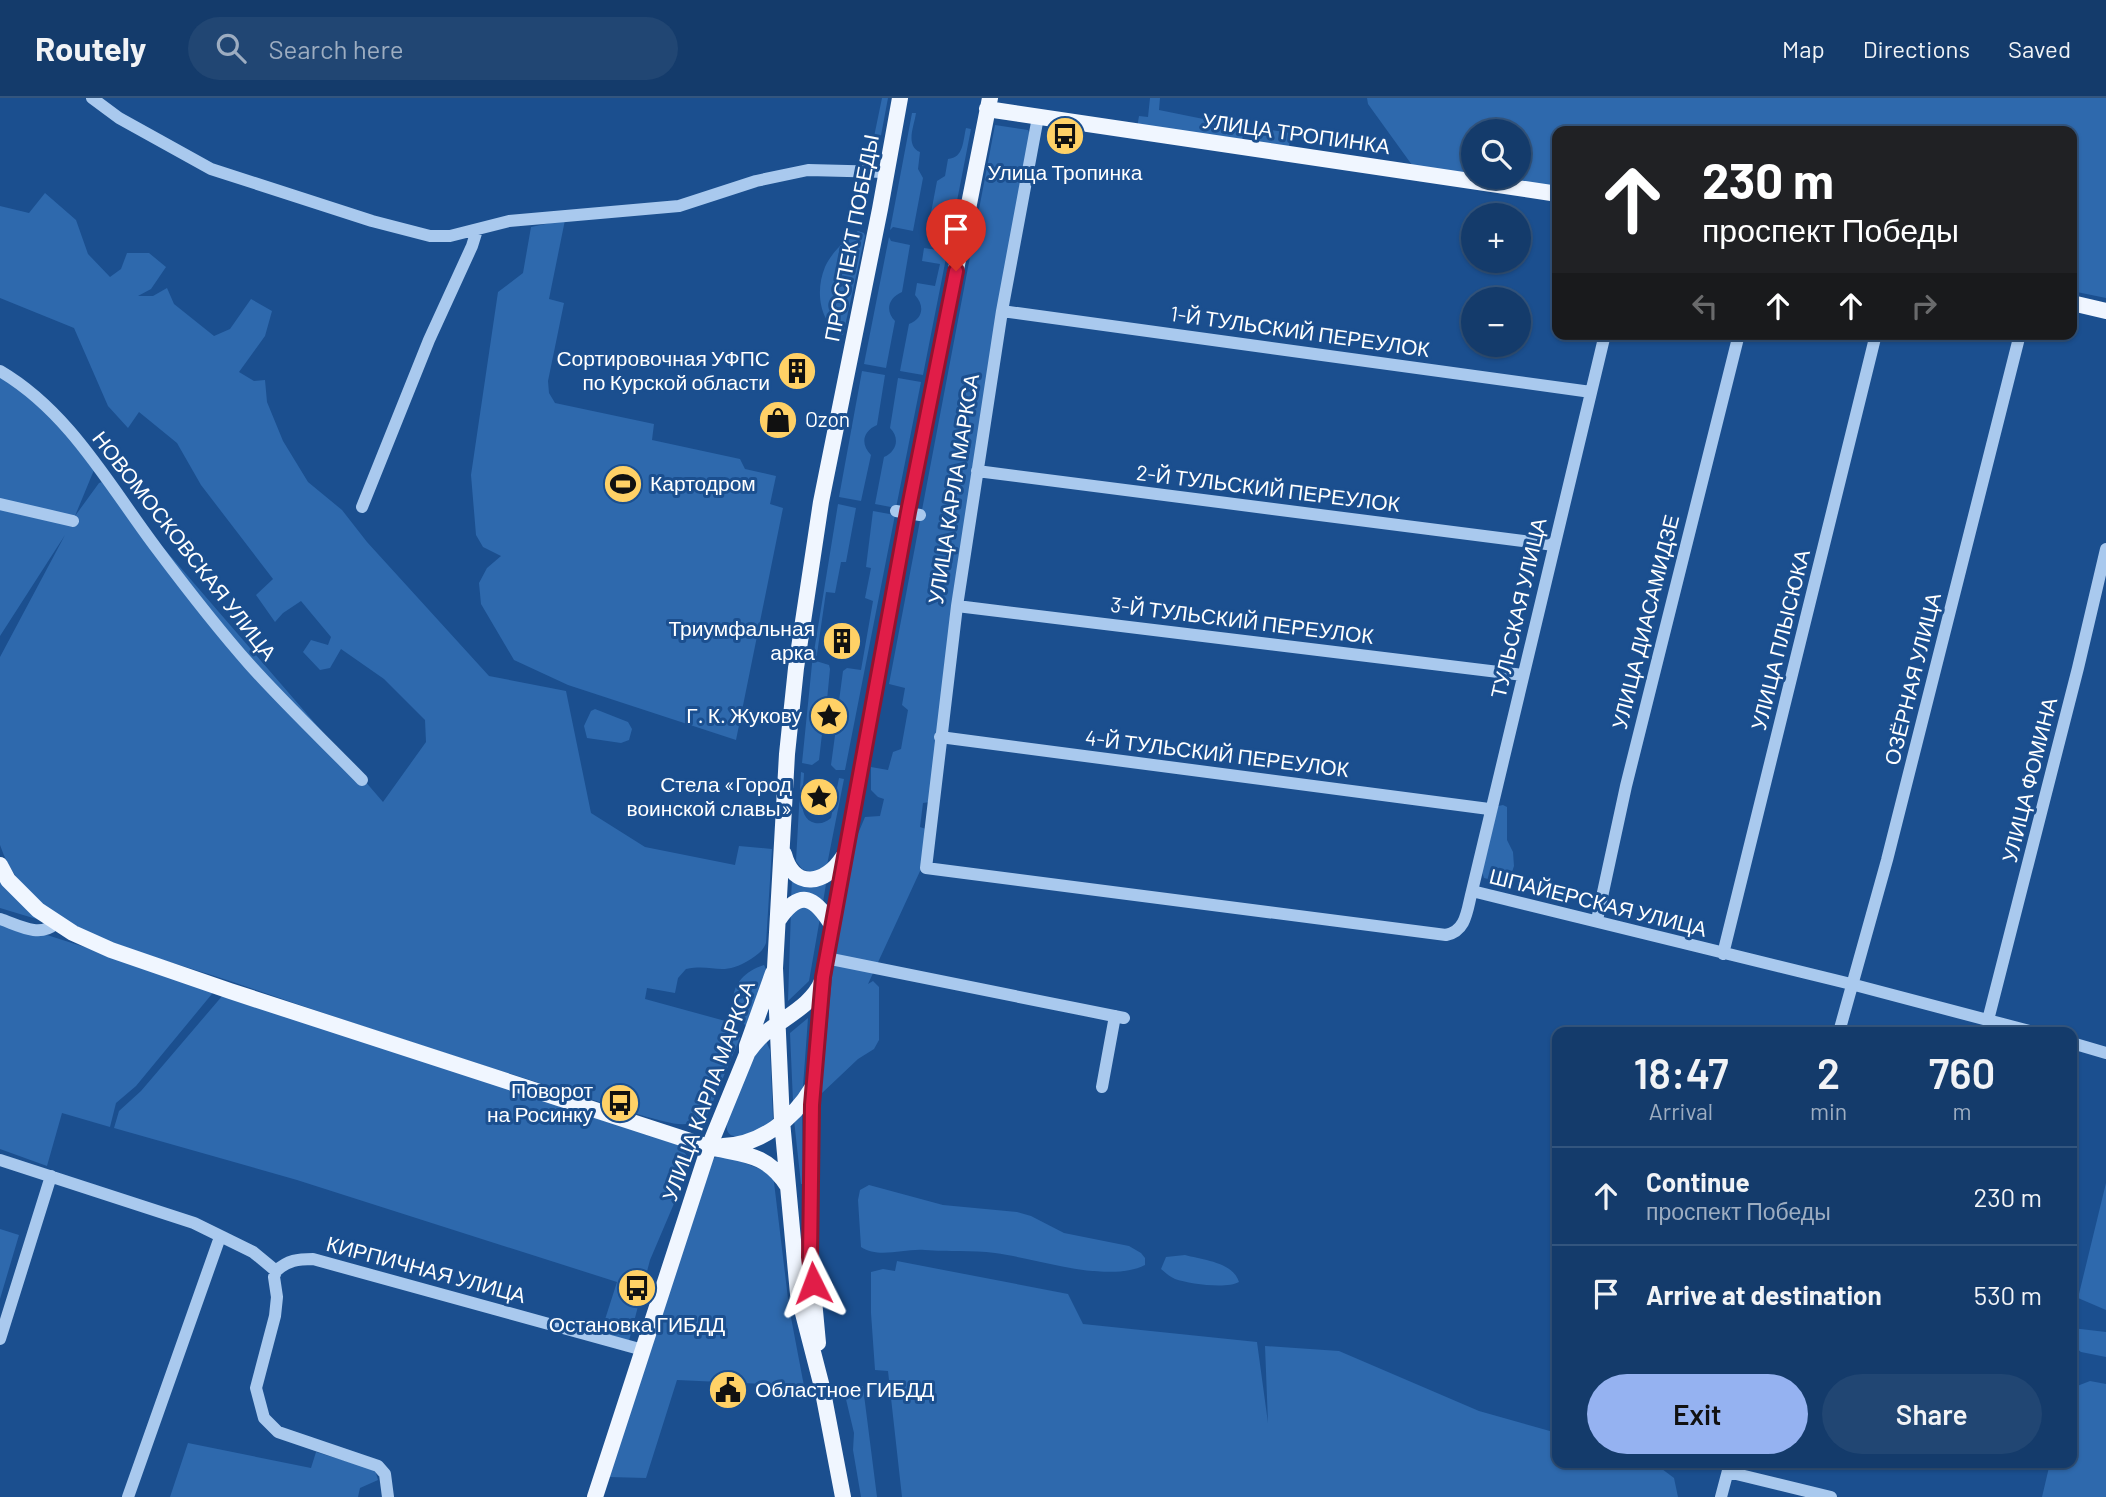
<!DOCTYPE html>
<meta charset="utf-8">
<style>
body{margin:0;font-family:Barlow,sans-serif;background:#214673;color:#f1f3f6;height:100vh;display:flex;flex-direction:column;font-size:26px;white-space:nowrap}
*{box-sizing:border-box;margin:0}
p{font-size:23px;color:#9dadc1}
.icon{flex:none;width:38px;height:38px;fill:none;stroke:currentColor;stroke-width:2;stroke-linecap:round;stroke-linejoin:round}
.map{position:relative;flex:1;overflow:hidden}
.side{position:absolute;left:1552px;top:929px;width:525px;height:441px;display:flex;flex-direction:column;background:#143b6b;border-radius:14px;box-shadow:0 2px 5px #0004,0 0 0 2px #33557e}
.side>*{flex:none}
.hud{position:absolute;left:1552px;top:28px;width:525px;height:214px;border-radius:14px;box-shadow:0 2px 5px #0004,0 0 0 2px #33557e;background:#202124;color:#fff;overflow:hidden}
.tools{position:absolute;left:1461px;top:21px;display:grid;gap:14px}
.tools a{display:grid;place-items:center;width:70px;height:70px;border-radius:50%;background:#143b6b;box-shadow:0 2px 5px #0004,0 0 0 2px #33557e;font-size:35px}
.pin{position:absolute;display:grid;place-items:center;width:60px;height:60px;color:#fff;margin:-72px -30px;border-radius:50% 50% 50% 0;rotate:-45deg;box-shadow:0 0 7px #0007}
.pin .icon{rotate:45deg}
.me{position:absolute;width:77px;margin:-38px;rotate:357deg;stroke-linejoin:round;filter:drop-shadow(0 0 5px #0008)}
.turn{display:flex;align-items:center;gap:24px;height:147px;padding:0 35px;font-size:32px}
.turn .icon{width:91px;height:91px;stroke-width:2.5}
.turn b{display:block;font-size:49px;line-height:60px}
.lanes{display:flex;align-items:center;height:66px;padding:0 35px;background:#0003;justify-content:center;gap:35px;direction:ltr}
.lanes .off{opacity:.35}
.eta{display:flex;justify-content:space-evenly;align-items:center;height:119px;text-align:center}
.eta b{font-size:42px;font-weight:600;line-height:49px}
.primary-button{display:flex;gap:14px;margin-top:auto;padding:14px 35px}
.primary-button a{flex:1;height:80px;border-radius:42px;background:#95b2f1;color:#111;font-size:28px;font-weight:600;line-height:80px;text-align:center}
.primary-button a+a{background:#214673;color:#f1f3f6}
ul{padding:0;list-style:none}
li{display:flex;align-items:center;gap:21px;height:98px;padding:0 35px;border-top:2px solid #33557e}
li div{flex:1}
li b{display:block;font-size:26px}
li em{font-style:normal}
header{display:flex;align-items:center;gap:42px;box-sizing:border-box;height:98px;padding:0 35px;background:#143b6b;border-bottom:2px solid #33557e}
header strong{font-size:33px}
nav{display:flex;gap:38px;margin-inline-start:auto;font-size:24px}
.search{width:490px;height:63px;background:#214673;display:flex;align-items:center;gap:18px;box-sizing:border-box;padding:0 24px;border-radius:38px;color:#9dadc1;font-size:26px}
.map>svg:first-child{display:block}
.green{fill:#2e69ad}
.lines{fill:none;stroke-linecap:round;stroke-linejoin:round}
.minor{stroke:#a9c9ee;stroke-width:12}
.major{stroke:#f0f6ff;stroke-width:16}
.route-casing{stroke:#92132f;stroke-width:18}
.route{stroke:#e11d48;stroke-width:12}
.labels{text-anchor:middle;stroke-width:6;stroke-linejoin:round;paint-order:stroke}
.street-label{font-size:21px;fill:#fff;stroke:#1b4f8f}
.poi-label{font-size:21px;fill:#fff;stroke:#1b4f8f;text-anchor:end}
</style>
<header>
<strong>Routely</strong>
<div class="search"><svg class="icon" aria-label="search" viewBox="0 0 24 24"><circle cx="10" cy="10" r="6"/><path d="M15 15l6 6"/></svg>Search here</div>
<nav><a>Map</a><a>Directions</a><a>Saved</a></nav>
</header>
<div class="map">
<svg width="2106" height="1399" viewBox="0 0 2106 1399">
<rect width="100%" height="100%" fill="#1b4f8f"/>
<!-- green -->
<path class="green" d="M882 0H888L876 64 873 67 869 63Z
M1150 0H1160L1159 12 1243 29 1242 48 1137 30 1139 18 1148 19Z
M1367 0H2106V200L2072 193V33H1558L1557 89 1491 79H1519V33H1474L1473 76 1412 67 1368 6Z
M912 15H916C914 29 905 47 920 54L918 71 923 80 913 133 893 129 890 132Z
M995 27 1028 32 1030 36 930 704 923 705 920 729 926 731 921 771 868 886 873 883 879 889V942L874 951 858 961 821 996 833 868 857 738 865 719 880 718 884 701 878 699 871 692V669L888 672 893 654 901 651 908 612 902 607 905 590 889 586Z
M1254 29 1290 35 1289 50 1252 45Z
M966 30 971 31 949 144 946 143V140L927 136 937 83 945 78 948 61C964 60 963 42 966 30Z
M45 95 76 122 88 156 110 179 121 171 127 155H149L166 169 151 191 138 198H153L167 190 174 206 214 238 230 231 251 201 272 213 265 238 239 274 254 283 265 282 267 304 283 343 308 384 342 412 367 444 489 578 566 593 591 715 645 749 735 767 739 748 772 751 766 845C763 853 758 856 751 861 721 880 715 865 686 871L678 880 675 895 647 890 645 901 729 924 740 940 708 1015C691 1034 668 1024 647 1019 508 975 370 932 233 884 177 865 98 846 51 813 27 796 9 774 0 747V559L65 437 0 538V273L42 306 94 372 75 418 99 385 102 384 110 388 383 704 426 644 425 622 384 581 341 551 330 570 320 572 303 554 311 542 328 547 331 539 301 503 283 515 275 524 256 497 273 481 201 387 177 345 139 314 128 330 108 308 74 230 0 200V108L29 115Z
M565 122 549 201 564 205 548 283 549 295 555 305 654 326 652 342 740 361 745 371 776 378 770 406 783 410 736 642 568 587 514 562 481 506 479 485 487 470 501 458 483 449 476 437 471 377 498 194 523 175 531 129Z
M858 133 864 135 865 138 843 237C819 225 815 193 825 169 831 155 846 141 858 133Z
M889 139 891 143 910 147 902 194C888 200 885 213 895 223L886 270 864 266Z
M945 150H948L923 277 900 273 909 226C923 221 925 208 915 197L917 185 935 188 940 166 922 163 924 150 944 153Z
M862 273 885 277 877 327C863 333 860 346 871 357L861 403 839 399Z
M898 280 921 284 896 410 875 406 884 359C897 353 900 340 890 330Z
M838 406 856 410 846 464H841L835 495 826 494 816 563 829 567 830 571 827 602 821 604 819 625 823 627 819 662 812 667 802 665 812 566Z
M873 413 895 417 845 672H836L831 667 836 630 841 627 845 610 839 603 843 573 847 570 861 572 873 503 865 500 871 470 866 469Z
M595 611 628 624 632 631 629 642 621 645 587 640 584 628 591 613Z
M801 674 804 675C804 689 795 721 815 725 822 726 826 724 831 720L839 680 844 681 827 767 813 775 802 771 796 763Z
M1503 707 1507 709V742L1513 754 1514 768 1510 780 1504 785 1484 780 1482 774 1498 708Z
M0 779 43 823 0 810Z
M792 781 821 787 826 786 823 804 791 801Z
M809 808 820 820 809 883 788 903 791 812Z
M0 822 216 891 136 988 116 1005 110 1029 62 1015 47 1068 0 1051Z
M764 867 766 871 761 892 746 928C722 905 734 876 764 867Z
M223 897 675 1042 687 1058V1075L650 1162 629 1243 601 1234 617 1184 297 1082 114 1030 119 1013 141 993Z
M808 920 803 989 802 995 793 1004 790 935Z
M766 943 770 952 773 1021C765 1030 755 1033 744 1037 699 1050 754 959 761 945Z
M802 1014 803 1086H801L794 1022Z
M724 1057 773 1076 789 1209 804 1288 677 1282 646 1380 609 1379 713 1060Z
M2106 1085V1212L2078 1200Z
M869 1087 943 1107 1017 1114 1031 1118 1064 1135 1129 1148 1141 1155 1145 1160V1167C1108 1186 1035 1160 995 1155 972 1152 948 1154 925 1152 905 1150 879 1161 861 1149L858 1102 860 1092Z
M0 1131 19 1137 0 1201Z
M1185 1157C1203 1162 1233 1164 1239 1184 1227 1191 1189 1186 1175 1181 1170 1179 1166 1175 1161 1171L1166 1159Z
M897 1163 1068 1196 1083 1226 1257 1244 1268 1325 1265 1248 1339 1253 1479 1313 1557 1335 1558 1365H1654L1674 1380 1678 1399H902L888 1273 875 1272 871 1215V1174L883 1171 895 1173Z
M2072 1230 2106 1234V1259L2081 1254 2072 1247Z
M2090 1283 2106 1286V1399H2042L2050 1365H2072V1290Z
M863 1288V1289L877 1399H861L853 1352 854 1335 844 1293 848 1290Z
M188 1345 311 1370 316 1354 375 1372 378 1382 360 1390 358 1399H170Z"/>
<g class="lines">
<!-- minor -->
<path class="minor" d="M92 0 119 20 211 71 372 123 430 138H450L509 123 679 108 756 83 808 72 887 74
M1038 19 1002 213 957 508 926 770 1446 837C1467 833 1467 811 1472 793L1851 886 2033 934
M1002 213 1591 294
M0 273C70 314 110 389 157 451 187 491 218 531 250 567 286 607 325 644 362 682
M977 373 1554 447
M0 406 73 423
M362 409 429 242 472 148 477 132
M896 413 920 417
M957 508 1523 577
M940 639 1489 711
M1472 793 1605 236
M0 821C18 827 39 840 55 826
M1597 822 1626 688 1739 236
M1723 856 1876 236
M826 860 1124 920
M1988 922 2078 570 2106 451
M1839 934 1887 762 2020 236
M2072 945 2106 955
M1102 989 1115 918
M0 1062 194 1125 253 1154 276 1173C288 1162 298 1161 313 1161L643 1252
M276 1173 274 1179 277 1199 275 1218 256 1290 264 1320 278 1334 378 1368 385 1376 388 1399
M0 1241 51 1078
M1728 1374 1831 1399
M128 1399 220 1139
M1721 1399 1730 1365"/>
<!-- major -->
<path class="major" d="M987 11 1558 96
M2072 205 2106 213
M784 756C794 793 826 786 843 759
M0 767 8 782 38 812 73 835 111 852 230 893 709 1049C744 1057 766 1055 787 1087
M779 821C801 790 815 800 832 827
M748 954C754 946 760 938 768 933 787 918 813 906 822 883
M723 1048C760 1047 794 1021 812 990
M818 1245 810 1159 812 1007 823 879 908 414 990 0
M595 1399 709 1049 747 956V948L773 875
M843 1399 822 1289 798 1196 782 1023 775 870 787 656 796 570 821 404 880 111 900 0"/>
</g>
<g class="lines">
<!-- route casing -->
<g class="route-casing">
<path id="route" d="M813 1185 810 1159 812 1007 823 879 908 414 956 173"/>
</g>
<!-- route -->
<use href="#route" class="route"/>
</g>
<!-- icons -->
<defs>
<g id="bus-disc" transform="scale(2.0125)"><circle r="9.5" fill="#ffd166" stroke="#1b4f8f"/><path d="M-5-6H5V4H4V6H2V4H-2V6H-4V4H-5ZM-3.5-4V0h7V-4ZM-3.5 1.2v1.5H-2V1.2ZM2 1.2v1.5H3.5V1.2Z" fill="#111"/></g>
<g id="building-disc" transform="scale(2.0125)"><circle r="9.5" fill="#ffd166" stroke="#1b4f8f"/><path d="M-4-6H4V6H1V3H-1V6H-4ZM-2.5-4.3h1.7v1.8h-1.7ZM.8-4.3h1.7v1.8H.8ZM-2.5-1h1.7V.8h-1.7ZM.8-1h1.7V.8H.8Z" fill="#111"/></g>
<g id="shop-disc" transform="scale(2.0125)"><circle r="9.5" fill="#ffd166" stroke="#1b4f8f"/><path d="M-5-2.5h2.3a2.7 3.5 0 0 1 5.4 0H5L5.5 6h-11ZM-1.5-2.5h3a1.5 2.3 0 0 0-3 0Z" fill="#111"/></g>
<g id="stadium-disc" transform="scale(2.0125)"><circle r="9.5" fill="#ffd166" stroke="#1b4f8f"/><path d="M0-5a6.5 5 0 1 0 0 10a6.5 5 0 1 0 0-10ZM-3.5-1.8h7v3.6h-7Z" fill="#111"/></g>
<g id="sight-disc" transform="scale(2.0125)"><circle r="9.5" fill="#ffd166" stroke="#1b4f8f"/><path d="M0-6L1.8-2.2L6-1.7L2.9 1.2L3.7 5.4L0 3.3L-3.7 5.4L-2.9 1.2L-6-1.7L-1.8-2.2Z" fill="#111"/></g>
<g id="civic-disc" transform="scale(2.0125)"><circle r="9.5" fill="#ffd166" stroke="#1b4f8f"/><path d="M-.6-6.5H3V-4.5H.6V-3L4-1V1h2V6H-6V1h2V-1L-.6-3ZM-1.2 2.5V6h2.4V2.5Z" fill="#111"/></g>
</defs>
<g fill-rule="evenodd">
<use href="#bus-disc" x="1065" y="38"/>
<use href="#building-disc" x="797" y="273"/>
<use href="#shop-disc" x="778" y="322"/>
<use href="#stadium-disc" x="623" y="386"/>
<use href="#building-disc" x="842" y="543"/>
<use href="#sight-disc" x="829" y="618"/>
<use href="#sight-disc" x="819" y="699"/>
<use href="#bus-disc" x="620" y="1005"/>
<use href="#bus-disc" x="637" y="1190"/>
<use href="#civic-disc" x="728" y="1292"/>
</g>
<g class="labels">
<!-- street labels -->
<g class="street-label">
<text transform="translate(1296 36) rotate(8)" y="7">УЛИЦА ТРОПИНКА</text>
<text transform="translate(852 140) rotate(-79)" y="7">ПРОСПЕКТ ПОБЕДЫ</text>
<text transform="translate(1300 234) rotate(8)" y="7">1-Й ТУЛЬСКИЙ ПЕРЕУЛОК</text>
<text transform="translate(954 391) rotate(-81)" y="7">УЛИЦА КАРЛА МАРКСА</text>
<text transform="translate(1268 391) rotate(7)" y="7">2-Й ТУЛЬСКИЙ ПЕРЕУЛОК</text>
<text transform="translate(184 448) rotate(52)" y="7">НОВОМОСКОВСКАЯ УЛИЦА</text>
<text transform="translate(1519 510) rotate(-77)" y="7">ТУЛЬСКАЯ УЛИЦА</text>
<text transform="translate(1242 523) rotate(7)" y="7">3-Й ТУЛЬСКИЙ ПЕРЕУЛОК</text>
<text transform="translate(1646 524) rotate(-76)" y="7">УЛИЦА ДИАСАМИДЗЕ</text>
<text transform="translate(1781 542) rotate(-76)" y="7">УЛИЦА ПЛЫСЮКА</text>
<text transform="translate(1913 581) rotate(-76)" y="7">ОЗЁРНАЯ УЛИЦА</text>
<text transform="translate(1217 656) rotate(7)" y="7">4-Й ТУЛЬСКИЙ ПЕРЕУЛОК</text>
<text transform="translate(2030 682) rotate(-76)" y="7">УЛИЦА ФОМИНА</text>
<text transform="translate(1598 805) rotate(14)" y="7">ШПАЙЕРСКАЯ УЛИЦА</text>
<text transform="translate(709 993) rotate(-70)" y="7">УЛИЦА КАРЛА МАРКСА</text>
<text transform="translate(426 1172) rotate(15)" y="7">КИРПИЧНАЯ УЛИЦА</text>
</g>
<!-- poi labels -->
<g class="poi-label">
<text x="1065" y="82" text-anchor="middle">Улица Тропинка</text>
<text x="770" y="268">Сортировочная УФПС<tspan x="770" dy="24">по Курской области</tspan></text>
<text x="805" y="329" text-anchor="start">Ozon</text>
<text x="650" y="393" text-anchor="start">Картодром</text>
<text x="815" y="538">Триумфальная<tspan x="815" dy="24">арка</tspan></text>
<text x="802" y="625">Г. К. Жукову</text>
<text x="792" y="694">Стела «Город<tspan x="792" dy="24">воинской славы»</tspan></text>
<text x="593" y="1000">Поворот<tspan x="593" dy="24">на Росинку</tspan></text>
<text x="637" y="1234" text-anchor="middle">Остановка ГИБДД</text>
<text x="755" y="1299" text-anchor="start">Областное ГИБДД</text>
</g>
</g>
</svg>
<div class="tools">
<a><svg class="icon" aria-label="search" viewBox="0 0 24 24"><circle cx="10" cy="10" r="6"/><path d="M15 15l6 6"/></svg></a>
<a>+</a>
<a>−</a>
</div>
<div class="pin" style="left:956px;top:173px;background:#d93025"><svg class="icon" aria-label="arrive" viewBox="0 0 24 24"><path d="M6 21V4h12l-3 4 3 4H6"/></svg></div>
<svg class="me" style="left:813px;top:1185px" viewBox="-20 -20 40 40"><path d="M0-17L14 15 0 8-14 15z" fill="#e11d48" stroke="#fff" stroke-width="4"/></svg>
<div class="hud">
<div class="turn"><svg class="icon" aria-label="ahead" viewBox="0 0 24 24"><path d="M12 20V5M6 11l6-6 6 6"/></svg><div><b>230 m</b>проспект Победы</div></div>
<div class="lanes"><svg class="icon off" aria-label="left" viewBox="0 0 24 24"><path d="M17 20v-9H6M10 6l-5 5 5 5"/></svg><svg class="icon" aria-label="ahead" viewBox="0 0 24 24"><path d="M12 20V5M6 11l6-6 6 6"/></svg><svg class="icon" aria-label="ahead" viewBox="0 0 24 24"><path d="M12 20V5M6 11l6-6 6 6"/></svg><svg class="icon off" aria-label="right" viewBox="0 0 24 24"><path d="M7 20v-9h11M14 6l5 5-5 5"/></svg></div>
</div>
<section class="side">
<div class="eta">
<div><b>18:47</b><p>Arrival</p></div>
<div><b>2</b><p>min</p></div>
<div><b>760</b><p>m</p></div>
</div>
<ul>
<li><svg class="icon" aria-label="ahead" viewBox="0 0 24 24"><path d="M12 20V5M6 11l6-6 6 6"/></svg><div><b>Continue</b><p>проспект Победы</p></div><em>230 m</em></li>
<li><svg class="icon" aria-label="arrive" viewBox="0 0 24 24"><path d="M6 21V4h12l-3 4 3 4H6"/></svg><div><b>Arrive at destination</b></div><em>530 m</em></li>
</ul>
<div class="primary-button"><a>Exit</a><a>Share</a></div>
</section>
</div>
